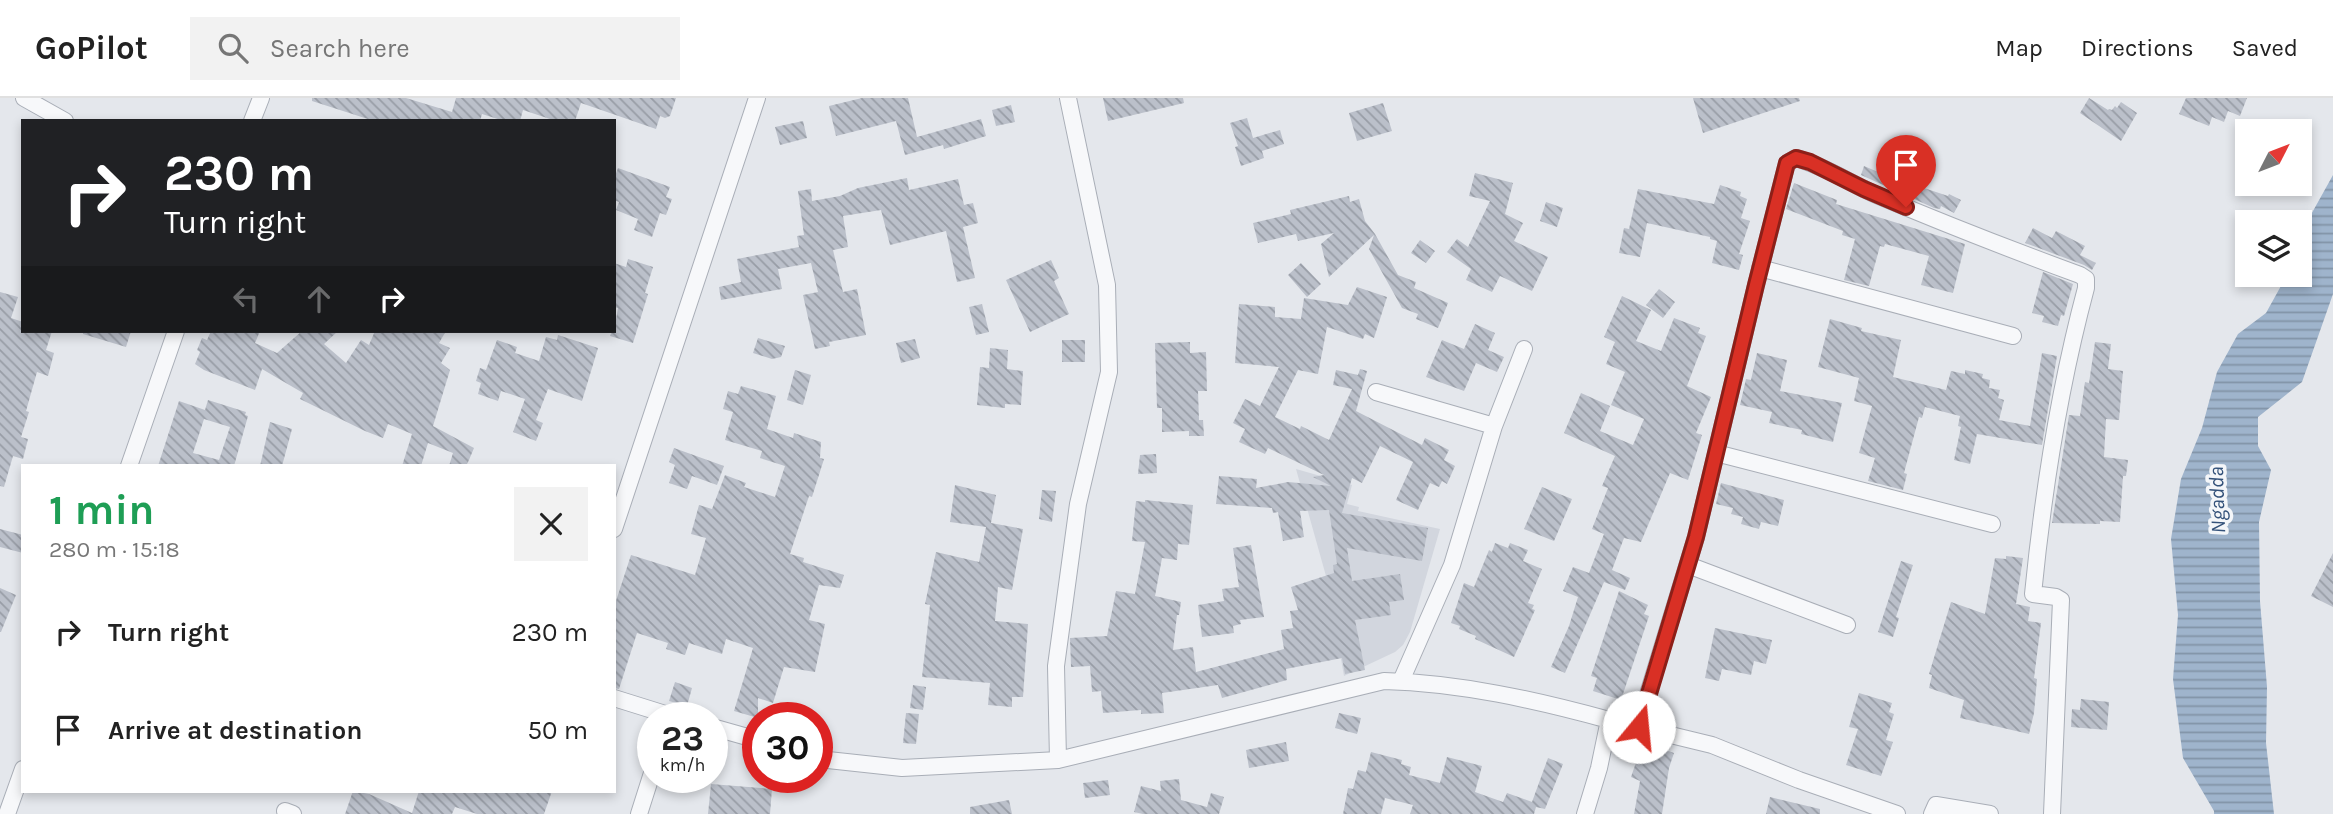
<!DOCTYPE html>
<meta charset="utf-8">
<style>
body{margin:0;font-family:Karla,sans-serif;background:#f2f2f2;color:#222;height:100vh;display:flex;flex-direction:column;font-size:26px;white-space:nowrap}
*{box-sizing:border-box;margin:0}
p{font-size:23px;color:#767676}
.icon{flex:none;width:38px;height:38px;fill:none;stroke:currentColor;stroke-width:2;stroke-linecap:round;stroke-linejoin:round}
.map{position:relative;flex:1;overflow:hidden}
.sheet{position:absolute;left:21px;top:366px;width:595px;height:329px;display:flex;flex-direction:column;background:#fff;border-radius:0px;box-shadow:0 4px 10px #0003}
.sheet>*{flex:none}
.hud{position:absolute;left:21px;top:21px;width:595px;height:214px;border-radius:0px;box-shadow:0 4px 10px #0003;background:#202124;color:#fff;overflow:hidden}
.needle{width:46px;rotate:48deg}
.controls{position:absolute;left:2235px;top:21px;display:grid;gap:14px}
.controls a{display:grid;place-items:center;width:77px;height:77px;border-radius:0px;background:#fff;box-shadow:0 4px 10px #0003;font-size:35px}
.speed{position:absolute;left:637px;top:604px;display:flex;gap:14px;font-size:35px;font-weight:700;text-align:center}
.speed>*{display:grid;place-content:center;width:91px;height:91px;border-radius:50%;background:#fff;box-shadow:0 4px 10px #0003;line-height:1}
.speed small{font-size:18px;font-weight:400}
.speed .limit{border:10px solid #d22;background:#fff;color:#111}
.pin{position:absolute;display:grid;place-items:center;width:60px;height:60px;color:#fff;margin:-72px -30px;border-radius:50% 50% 50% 0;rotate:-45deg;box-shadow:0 0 7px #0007}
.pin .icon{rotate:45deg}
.me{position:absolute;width:77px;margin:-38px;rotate:17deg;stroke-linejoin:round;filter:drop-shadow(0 0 5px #0008)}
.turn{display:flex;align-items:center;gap:24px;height:147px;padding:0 28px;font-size:32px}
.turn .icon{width:91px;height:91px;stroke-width:2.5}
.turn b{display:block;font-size:49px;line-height:60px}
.lanes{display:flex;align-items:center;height:66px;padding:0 28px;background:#0003;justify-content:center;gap:35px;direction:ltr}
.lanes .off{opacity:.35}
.round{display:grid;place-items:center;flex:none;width:74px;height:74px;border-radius:0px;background:#f2f2f2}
.head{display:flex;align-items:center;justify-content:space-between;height:119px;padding:0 28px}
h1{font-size:42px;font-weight:700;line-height:52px;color:#1e9e55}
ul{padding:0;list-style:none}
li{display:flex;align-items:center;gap:21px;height:98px;padding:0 28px}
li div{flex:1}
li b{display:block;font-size:26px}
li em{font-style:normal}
header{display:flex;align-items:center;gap:42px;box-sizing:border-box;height:98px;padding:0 35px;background:#fff;border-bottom:2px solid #e0e0e0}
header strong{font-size:33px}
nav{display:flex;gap:38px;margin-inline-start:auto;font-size:24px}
.search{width:490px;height:63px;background:#f2f2f2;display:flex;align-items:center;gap:18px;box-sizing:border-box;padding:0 24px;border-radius:0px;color:#767676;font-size:26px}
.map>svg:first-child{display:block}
.built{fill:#d2d6de}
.water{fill:url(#water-rules)}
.building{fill:url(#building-back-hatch);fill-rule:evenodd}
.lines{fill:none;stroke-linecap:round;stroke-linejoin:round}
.minor-casing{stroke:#a9aeb7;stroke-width:18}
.minor{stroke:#f7f8fa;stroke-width:16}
.route-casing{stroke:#8d1f18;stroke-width:18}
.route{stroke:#d93025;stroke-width:12}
.labels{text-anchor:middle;stroke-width:7;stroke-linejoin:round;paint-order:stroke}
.water-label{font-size:21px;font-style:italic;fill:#34527a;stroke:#f4f6f9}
</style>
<header>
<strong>GoPilot</strong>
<div class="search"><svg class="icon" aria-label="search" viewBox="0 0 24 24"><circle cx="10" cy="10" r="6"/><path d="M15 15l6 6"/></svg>Search here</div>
<nav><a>Map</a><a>Directions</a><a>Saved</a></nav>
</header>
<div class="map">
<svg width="2333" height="716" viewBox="0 0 2333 716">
<defs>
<pattern id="water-rules" width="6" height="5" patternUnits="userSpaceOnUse" patternTransform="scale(1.75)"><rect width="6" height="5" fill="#9fb4cc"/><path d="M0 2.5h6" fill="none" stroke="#8293a7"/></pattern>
<pattern id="building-back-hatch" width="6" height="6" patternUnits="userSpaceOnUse" patternTransform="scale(1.75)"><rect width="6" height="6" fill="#bbc0ca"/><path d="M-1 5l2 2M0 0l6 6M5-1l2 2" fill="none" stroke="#989da6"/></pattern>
</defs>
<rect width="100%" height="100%" fill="#e4e7ec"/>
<!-- built -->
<path class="built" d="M1296 371 1352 387 1347 406 1359 409 1358 413 1440 431 1410 534 1403 547 1395 554 1344 578 1326 478Z"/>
<!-- water -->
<path class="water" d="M2333 77V196L2302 284 2258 319V348L2271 372 2259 424 2260 503 2267 589 2266 645 2274 716H2214V713L2183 660 2173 581 2178 517 2171 441 2181 381 2202 330 2217 274 2238 236 2266 215 2287 177H2300V146L2308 122Z"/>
<!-- building -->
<path class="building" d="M312 0H406L452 14 456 0H676L670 18 665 20 660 18 656 31 581 5 575 23H556L523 12 520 23H504L482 16 480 23H374L312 3Z
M862 0H908L917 39 981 21 986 38 944 51 943 47 905 57 896 23 836 38 829 8Z
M1103 0H1183L1184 5 1108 23Z
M1693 0H1799L1800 3 1703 35Z
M2089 0 2108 12 2109 11 2112 12 2115 8 2117 10 2121 4 2137 15 2121 43 2080 15Z
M2186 0H2247L2240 18 2228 13 2224 24 2212 19 2209 28 2179 16Z
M1383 5 1392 33 1357 43 1349 15Z
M1011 7 1015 24 996 28 992 12Z
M1247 20 1253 40 1280 32 1284 46 1262 53 1264 60 1241 68 1235 49 1238 48 1230 25Z
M803 23 807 40 780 47 775 29Z
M1864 68 1923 93 1924 90 1948 98 1949 96 1961 102 1954 115 1941 108 1940 111 1934 110 1861 77Z
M618 70 670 89 666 99 672 101 666 117 660 115 652 139 634 132 638 121 616 112 619 104 614 102V81Z
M1475 75 1513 85 1505 116 1523 125 1514 143 1548 159 1532 193 1500 178 1492 194 1466 182 1471 171 1447 154 1457 141 1468 149 1490 103 1469 98Z
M907 80 909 92 958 81 964 107 973 105 978 125 963 129 975 180 957 184 946 133 890 147 881 112 843 118 848 149 833 152 843 194 857 191 866 237 829 244 830 248 815 251 803 197 818 194 811 165 778 171 782 191 721 202 719 189 741 184 737 161 799 149 797 138 804 137 798 93 811 91 812 103 840 98 858 90Z
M1794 85 1837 102 1836 106 1965 146 1953 195 1921 187 1929 158 1885 146 1884 149 1880 148 1869 188 1844 182 1855 141 1842 137 1843 133 1786 111Z
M1720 87 1741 94 1740 98 1747 101 1741 120 1750 123 1739 156 1743 157 1739 172 1712 165 1717 143 1710 141V139L1647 125 1640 159 1619 155 1624 130 1629 131 1638 91 1714 106Z
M1349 98 1350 104 1359 101 1365 123 1375 136 1398 177 1416 184 1414 190 1448 205 1438 230 1416 221 1418 216 1402 210 1369 151 1374 137 1329 179 1321 146 1334 135 1298 143 1296 136 1258 145 1253 125 1291 116 1290 112Z
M1546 104 1563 110 1557 129 1540 123Z
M2033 130 2052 140 2056 133 2085 148 2080 157 2096 165 2092 172 2084 167 2025 145Z
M1420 142 1435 153 1426 165 1411 155Z
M628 161 653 169 645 195 648 196 633 245 610 238 612 233H614L618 210 614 209V165L626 169Z
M1051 162 1059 180 1054 183 1069 216 1030 234 1006 182Z
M1301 165 1321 186 1307 199 1288 177Z
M2043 174 2073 186 2064 218 2061 217 2058 228 2042 224 2044 218 2032 215Z
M1357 189 1387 199 1374 240 1365 236 1363 241 1327 229 1318 276 1298 272 1275 319 1300 331 1301 328 1329 342 1352 291 1333 287 1336 272 1358 277 1360 271 1367 273 1356 313 1422 347 1425 340 1449 352 1444 362 1455 368 1447 386 1442 383 1439 389 1430 385 1418 412 1396 402 1413 364 1380 348 1362 385 1352 380 1342 415 1428 430 1422 463 1347 450 1352 483 1400 476 1404 502 1389 504 1391 517 1355 522 1365 572 1345 576 1342 560 1286 571 1287 582 1222 600 1218 587 1162 595 1164 615 1141 616V612L1103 615 1101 593 1092 594 1090 568 1071 569 1070 540 1107 538 1116 493 1135 496 1145 444 1132 443 1136 403 1145 404V402L1193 407 1189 447 1178 446 1177 462 1162 460 1155 498 1181 504 1179 517H1177L1173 552 1193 549 1196 574 1284 551 1281 532 1293 530 1290 513 1298 512 1291 489 1334 475 1333 467 1337 466 1329 412 1300 413 1304 439 1283 443 1278 414 1273 415 1272 410 1216 406 1219 378 1257 381 1256 390 1288 384 1331 388 1313 379 1324 377 1268 350 1265 356 1239 344 1245 331 1233 325 1245 301 1260 308 1279 269 1235 265 1239 206 1275 209V219L1301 221 1304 200 1348 207Z
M1659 191 1675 204 1663 220 1646 207Z
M0 194 18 199 11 220 23 224V233H52L46 252 54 255 48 278 37 274 26 313 29 314 21 339 28 341 23 361 13 358 4 389 0 388Z
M1622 198 1651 212 1636 243 1661 253 1674 220 1700 230 1698 235 1706 238 1687 288 1711 299 1696 335 1702 337 1688 382 1670 375 1641 444 1624 440 1612 472 1630 480 1625 492 1604 484 1565 575 1551 569 1569 528 1578 499 1563 493 1573 469 1589 475 1604 436 1592 431 1608 390 1602 388 1615 358 1564 335 1581 295 1610 308 1600 333 1633 347 1644 321 1611 307 1625 274 1606 266 1615 244 1604 239Z
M982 206 989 234 976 237 969 209Z
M1830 221 1862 230 1861 233 1901 242 1893 279 1946 292 1951 273 1965 276V272L1983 276 1982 280 1990 282 1989 290 2000 292 1998 300 2004 302 1999 322 2030 328 2042 255 2057 258 2042 347 1977 336 1970 366 1954 362 1961 329 1958 328 1960 318 1925 309 1922 320 1919 319 1904 375 1907 376 1903 392 1868 383 1875 360 1859 355 1872 308 1854 303 1859 280 1818 269Z
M1475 226 1495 235 1488 252 1504 259 1497 274 1476 265 1464 293 1426 279 1442 242 1464 251Z
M83 233H131L126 249 83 236Z
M211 233H260L255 245 277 255 302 233H338L324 246 346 265 361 242 369 247 375 233H446L439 245 450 250 441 265 450 272 433 328 474 350 469 362 466 368H449L453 355 428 345 421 368H402L412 336 388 326 383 340 365 333 300 301 303 295 262 271 255 292 204 272 195 266 200 254 197 252 202 240 207 242Z
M558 237 598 250 582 303 548 291 536 322 543 325 536 343 513 334 525 301 501 293 498 303 478 296 481 285 476 283 480 270 486 272 497 242 517 249 515 255 539 263 546 239 557 242Z
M758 240 785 248 781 259 772 261 753 255Z
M915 241 920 260 901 265 896 245Z
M1062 242H1085V264H1062Z
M1190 244V255L1206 254 1207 293H1198L1199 322H1203L1204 338H1189V333L1162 334V310H1157L1155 245Z
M2095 244 2111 246 2108 271 2123 273 2119 322 2106 321 2104 359 2128 362 2126 378H2123L2120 424 2100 423V426L2052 425 2069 317 2080 318 2085 284 2089 285Z
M990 250 1008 252 1007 271 1023 273 1021 307 1005 306V310L977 307 980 269 989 270Z
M1757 255 1787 262 1780 293 1842 305 1833 344 1801 336 1802 332 1769 325 1772 314 1740 307 1746 281 1751 282Z
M795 272 811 277 803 307 787 302Z
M741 288 776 298 767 331 793 340 794 335 821 344 820 360 824 361 812 399 809 398 790 456 804 460 803 464 844 477 840 490 819 487 809 522 825 526 815 574 784 569 773 605 758 600V620L734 613 753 550 726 541 722 556 689 545 685 557 666 551 668 545 637 535 619 591 614 590V509L631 457 695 477 706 440 691 436 699 407 712 411 725 377 746 385 744 389 775 399 785 368 760 360 762 353 725 342 733 314 723 311 728 293 738 296Z
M208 302 246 314 245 317 248 318 234 368H158L179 303 205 312ZM204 321 230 329 219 362 193 355Z
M270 324 292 331 282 368H260Z
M674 350 724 368 717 387 692 378 687 391 669 385 675 367 669 364Z
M1156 356 1157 375 1138 376 1140 357Z
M1721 385 1784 402 1778 428 1761 424 1759 431 1741 426 1743 419 1731 416 1733 410 1716 406Z
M955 387 996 397 991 425 1023 431 1012 492 998 489 995 523 1028 526 1023 599H1012V609L988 607 990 585 922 579 930 507 925 506 936 454 979 464 986 429 950 424Z
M1542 389 1572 401 1554 443 1524 431Z
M1042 392 1056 393 1052 424 1039 421Z
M0 431 23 437V455L0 449Z
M1495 445 1508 450 1510 445 1528 452 1523 463 1542 471 1528 505 1534 507 1532 511 1535 512 1514 559 1475 541 1476 538 1459 531 1460 528 1451 525 1464 485 1474 489 1489 452 1492 454Z
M1251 447 1264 519 1240 522 1241 526 1233 528 1234 535 1202 539 1198 507 1224 503 1222 491 1239 489 1233 450Z
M2333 455V509L2311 498Z
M2006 458 2023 460 2016 506 2030 509 2028 523 2041 525 2034 580 2037 581 2034 615 2029 636 1960 620 1964 602 1929 590 1932 577 1929 576 1951 504 1985 516 1995 460 2006 461Z
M1901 463 1913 467 1896 519 1899 520 1893 539 1878 534Z
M0 490 16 497 1 534H0Z
M1619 493 1648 507 1644 516 1649 518 1621 602 1593 593 1597 580 1591 578Z
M1715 530 1772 542 1766 566 1754 563 1751 577 1722 571 1719 583 1705 580Z
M675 584 692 590 687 608 669 603Z
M913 587 926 589 923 612 910 610Z
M1859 595 1892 605 1889 614 1894 616 1886 642 1893 644 1881 678 1846 667 1858 631 1849 629Z
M2081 601 2109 604 2107 632 2071 629 2072 611 2080 612Z
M906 615 919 616 916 646 903 645Z
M1339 615 1361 620 1357 636 1335 630Z
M1286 644 1289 663 1249 670 1246 652Z
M1643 644 1674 655 1669 670 1662 716H1634L1640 683 1631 679Z
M1371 654 1402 662 1401 666 1411 669 1409 677 1440 685 1447 659 1482 668 1475 694 1503 704 1507 695 1532 704 1548 660 1563 666 1545 711 1536 709 1534 716H1410L1413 707 1385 700 1381 716H1343L1348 690 1353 691 1358 672 1366 674Z
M1179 681 1181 702 1207 709 1211 695 1224 699 1219 716H1143L1134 714 1141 688 1161 693 1160 683Z
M1108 682 1110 697 1085 700 1083 685Z
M711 686 772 691 770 716H708Z
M353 693 369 696 412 715 419 693H552L544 716H477L455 709 452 716H345Z
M1770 699 1820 711V716H1766Z
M1009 702 1012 716H970V709Z"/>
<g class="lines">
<!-- minor casing -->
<g class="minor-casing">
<path id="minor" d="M24 0 65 23
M252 23 261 0
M1760 170 2013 238
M1376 294 1494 328
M1716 355 1992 426
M129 368 176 233
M614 431 757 0
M1688 467 1847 527
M1401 583 1452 467 1494 328 1524 251
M614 600 678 620
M1609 622 1712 647 1799 682 1897 716
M712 629 758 642
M1638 629 1696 439 1756 187 1787 65 1796 60C1825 68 1851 86 1879 98 1945 126 2012 152 2080 177L2086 181V190C2060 287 2043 395 2033 496L2056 499 2061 502 2052 716
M817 659 828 662 902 670 1058 662 1384 583C1460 585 1536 602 1609 622L1599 670 1585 716
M1058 662 1056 568 1078 406 1109 274 1107 187 1068 0
M285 713 293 716
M7 716 23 671
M639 716 653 672
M1932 716 1936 707 1990 716"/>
</g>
<!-- minor -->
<use href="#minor" class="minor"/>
</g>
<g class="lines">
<!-- route casing -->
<g class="route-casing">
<path id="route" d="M1639 629 1696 439 1756 187 1787 65 1796 60 1810 64 1864 91 1906 109"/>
</g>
<!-- route -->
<use href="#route" class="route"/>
</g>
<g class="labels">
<!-- water labels -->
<g class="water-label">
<text transform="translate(2217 402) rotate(-92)" y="7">Ngadda</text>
</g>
</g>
</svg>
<div class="controls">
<a><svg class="needle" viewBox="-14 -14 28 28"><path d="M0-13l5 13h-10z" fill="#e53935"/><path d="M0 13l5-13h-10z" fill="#767676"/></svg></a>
<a><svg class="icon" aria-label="layers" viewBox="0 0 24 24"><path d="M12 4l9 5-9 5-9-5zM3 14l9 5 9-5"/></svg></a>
</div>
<div class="speed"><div>23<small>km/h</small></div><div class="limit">30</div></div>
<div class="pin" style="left:1906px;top:109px;background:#d93025"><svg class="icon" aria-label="arrive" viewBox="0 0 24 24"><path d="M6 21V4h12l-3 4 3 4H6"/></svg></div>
<svg class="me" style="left:1639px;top:629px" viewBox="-20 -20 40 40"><circle r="19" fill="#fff"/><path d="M0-13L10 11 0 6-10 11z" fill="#d93025"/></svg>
<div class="hud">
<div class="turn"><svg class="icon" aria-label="right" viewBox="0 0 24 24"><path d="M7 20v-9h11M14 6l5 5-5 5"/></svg><div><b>230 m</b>Turn right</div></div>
<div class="lanes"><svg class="icon off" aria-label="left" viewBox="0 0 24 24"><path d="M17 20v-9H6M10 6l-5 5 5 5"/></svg><svg class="icon off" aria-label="ahead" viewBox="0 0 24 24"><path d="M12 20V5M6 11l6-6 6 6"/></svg><svg class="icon" aria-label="right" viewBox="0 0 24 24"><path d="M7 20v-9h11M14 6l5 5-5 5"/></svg></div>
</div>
<section class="sheet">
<div class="head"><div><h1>1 min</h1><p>280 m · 15:18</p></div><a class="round"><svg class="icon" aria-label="close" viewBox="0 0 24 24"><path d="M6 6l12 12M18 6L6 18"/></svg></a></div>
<ul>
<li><svg class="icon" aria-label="right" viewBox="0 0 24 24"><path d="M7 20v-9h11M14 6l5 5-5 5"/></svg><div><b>Turn right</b></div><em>230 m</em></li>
<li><svg class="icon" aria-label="arrive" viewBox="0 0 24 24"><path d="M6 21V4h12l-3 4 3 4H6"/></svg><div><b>Arrive at destination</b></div><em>50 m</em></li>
</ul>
</section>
</div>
